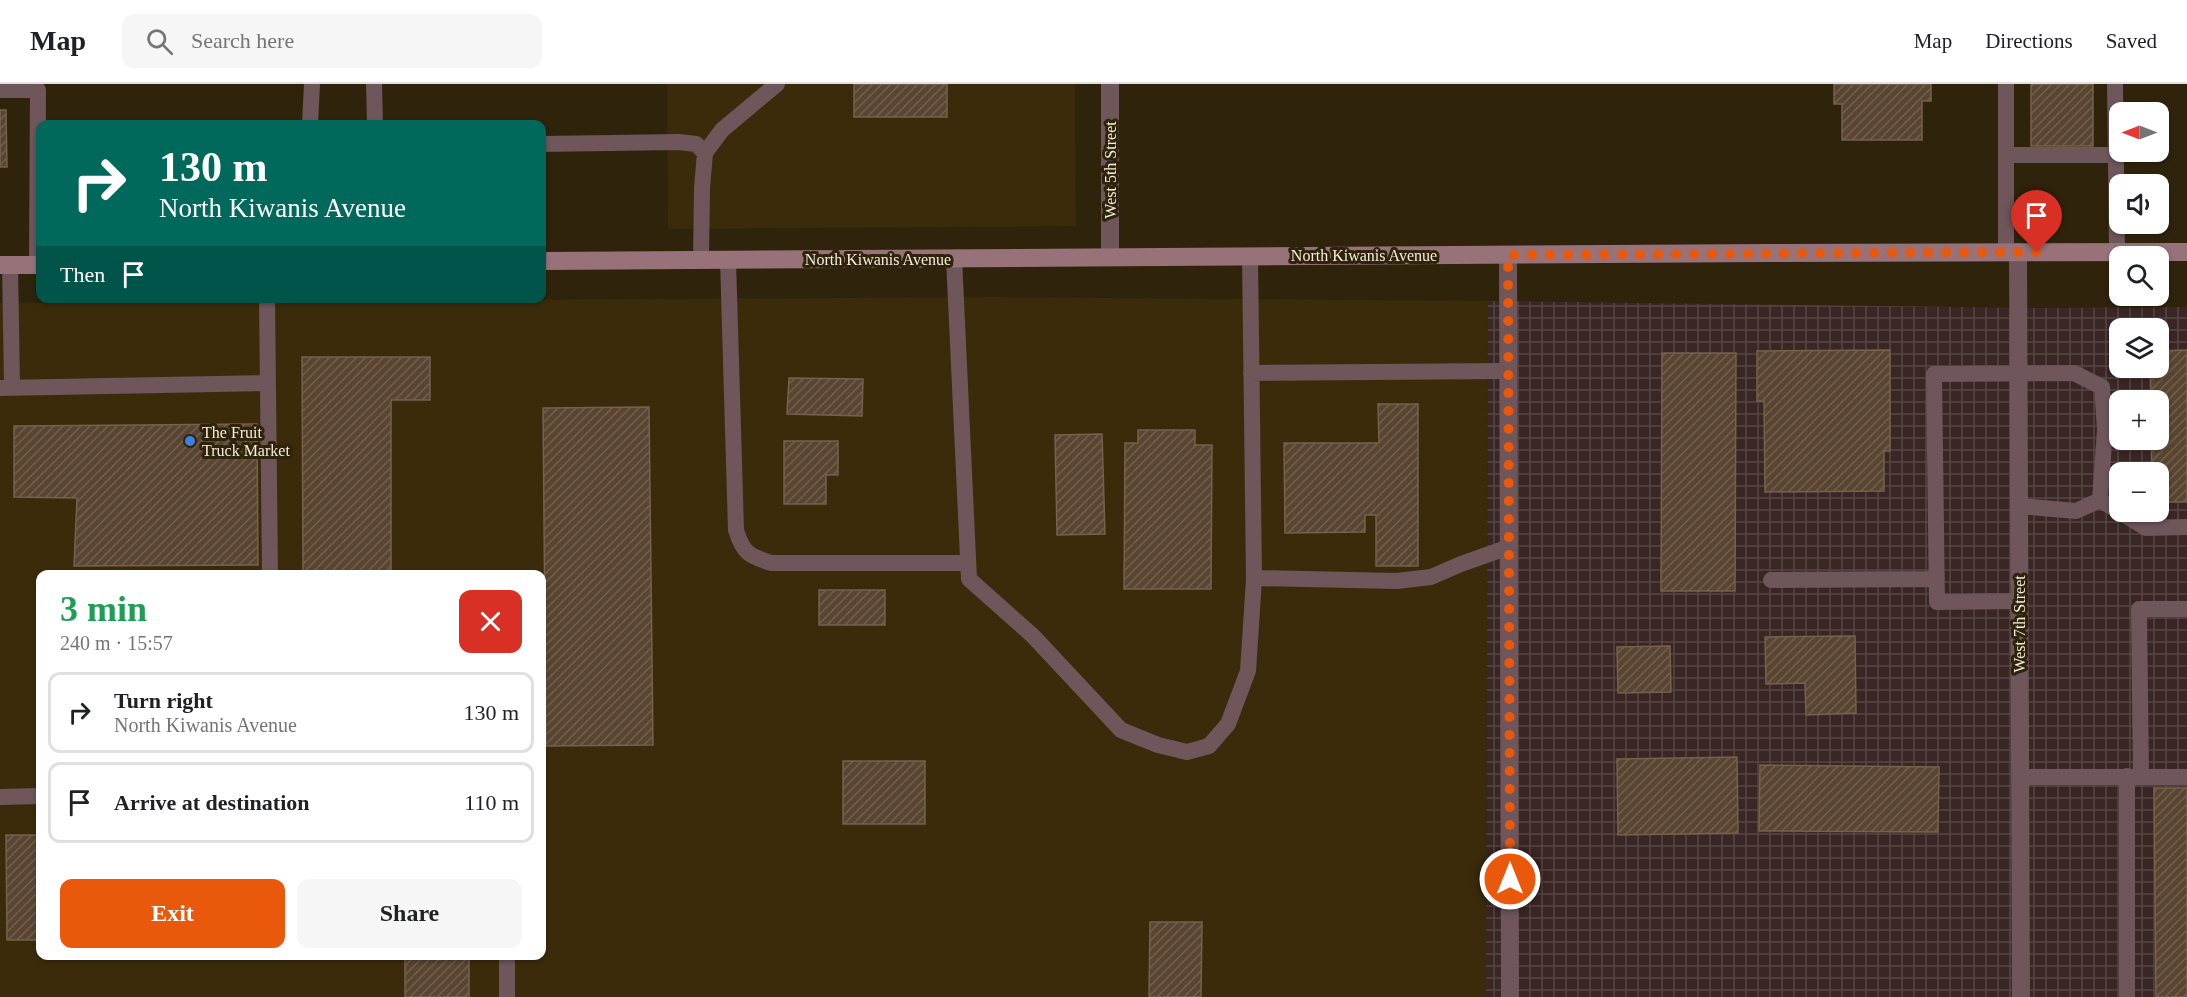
<!DOCTYPE html>
<meta charset="utf-8">
<style>
body{margin:0;font-family:"Times New Roman",serif;background:#f6f6f6;color:#202124;height:100vh;display:flex;flex-direction:column;font-size:22px;white-space:nowrap}
*{box-sizing:border-box;margin:0}
p{font-size:20px;color:#757577}
.icon{flex:none;width:33px;height:33px;fill:none;stroke:currentColor;stroke-width:2;stroke-linecap:round;stroke-linejoin:round}
.map{position:relative;flex:1;overflow:hidden}
.side{position:absolute;left:36px;top:486px;width:510px;height:390px;display:flex;flex-direction:column;background:#fff;border-radius:12px;box-shadow:0 2px 4px #0004}
.side>*{flex:none}
.hud{position:absolute;left:36px;top:36px;width:510px;height:183px;border-radius:12px;box-shadow:0 2px 4px #0004;background:#00695c;color:#fff;overflow:hidden}
.needle{width:39px;rotate:270deg}
.fabs{position:absolute;left:2109px;top:18px;display:grid;gap:12px}
.fabs a{display:grid;place-items:center;width:60px;height:60px;border-radius:12px;background:#fff;box-shadow:0 2px 4px #0004;font-size:30px}
.pin{position:absolute;display:grid;place-items:center;width:51px;height:51px;color:#fff;margin:-62px -26px;border-radius:50% 50% 50% 0;rotate:-45deg;box-shadow:0 0 6px #0007}
.pin .icon{rotate:45deg}
.me{position:absolute;width:66px;margin:-33px;rotate:0deg;stroke-linejoin:round;filter:drop-shadow(0 0 4px #0008)}
.turn{display:flex;align-items:center;gap:21px;height:126px;padding:0 24px;font-size:27px}
.turn .icon{width:78px;height:78px;stroke-width:2.5}
.turn b{display:block;font-size:42px;line-height:51px}
.then{display:flex;align-items:center;height:57px;padding:0 24px;background:#0003;gap:12px;font-size:22px}
.round{display:grid;place-items:center;flex:none;width:63px;height:63px;border-radius:12px;background:#f6f6f6}
.head{display:flex;align-items:center;justify-content:space-between;height:102px;padding:0 24px}
h1{font-size:36px;font-weight:600;line-height:45px;color:#1e9e55}
.button{display:flex;gap:12px;margin-top:auto;padding:12px 24px}
.button a{flex:1;height:69px;border-radius:12px;background:#ea580c;color:#fff;font-size:24px;font-weight:600;line-height:69px;text-align:center}
.button a+a{background:#f6f6f6;color:#202124}
ul{padding:0;list-style:none}
li{display:flex;align-items:center;gap:18px;height:81px;margin:0 12px 9px;padding:0 12px;border:3px solid #e0e0e0;border-radius:12px}
li div{flex:1}
li b{display:block;font-size:22px}
li em{font-style:normal}
header{display:flex;align-items:center;gap:36px;box-sizing:border-box;height:84px;padding:0 30px;background:#fff;border-bottom:2px solid #e0e0e0}
header strong{font-size:28px}
nav{display:flex;gap:33px;margin-inline-start:auto;font-size:21px}
.search{width:420px;height:54px;background:#f6f6f6;display:flex;align-items:center;gap:15px;box-sizing:border-box;padding:0 21px;border-radius:12px;color:#757577;font-size:22px}
.map>svg:first-child{display:block}
.built{fill:#3b2b0b;fill-rule:evenodd}
.industrial{fill:url(#industrial-grid);fill-rule:evenodd}
.building{fill:url(#building-hatch);stroke:#76614d;stroke-width:1.5}
.lines{fill:none;stroke-linecap:round;stroke-linejoin:round}
.lane{stroke:#6e565a;stroke-width:16}
.street{stroke:#6e565a;stroke-width:18}
.secondary{stroke:#977278;stroke-width:18}
.route{stroke:#ea580c;stroke-width:10;stroke-dasharray:0 18}
.shop-dot{fill:#3f7fe0;stroke:#2f230b;stroke-width:2}
.labels{text-anchor:middle;stroke-width:6;stroke-linejoin:round;paint-order:stroke}
.street-label{font-size:16px;fill:#f4ecde;stroke:#2f230b}
.poi-label{font-size:16px;fill:#f4ecde;stroke:#2f230b;text-anchor:start}
</style>
<header>
<strong>Map</strong>
<div class="search"><svg class="icon" aria-label="search" viewBox="0 0 24 24"><circle cx="10" cy="10" r="6"/><path d="M15 15l6 6"/></svg>Search here</div>
<nav><a>Map</a><a>Directions</a><a>Saved</a></nav>
</header>
<div class="map">
<svg width="2187" height="913" viewBox="0 0 2187 913">
<defs>
<pattern id="industrial-grid" width="8" height="8" patternUnits="userSpaceOnUse" patternTransform="scale(1.5)"><rect width="8" height="8" fill="#3a2625"/><path d="M0 4h8M4 0v8" fill="none" stroke="#574644"/></pattern>
<pattern id="building-hatch" width="6" height="6" patternUnits="userSpaceOnUse" patternTransform="scale(1.5)"><rect width="6" height="6" fill="#594531"/><path d="M-1 1l2-2M0 6l6-6M5 7l2-2" fill="none" stroke="#71604e"/></pattern>
</defs>
<rect width="100%" height="100%" fill="#2f230b"/>
<!-- built -->
<path class="built" d="M667 0H1075L1076 142 668 145Z
M990 213 1488 217 1486 913H0V219ZM40 490H542V872H40Z"/>
<!-- industrial -->
<path class="industrial" d="M1488 217 2038 224 2187 223V913H1486ZM2120 244H2158V284H2120ZM2120 316H2158V356H2120ZM2120 388H2158V428H2120Z"/>
<!-- building -->
<path class="building" d="M854 0H947V33H854Z
M1834 0H1931V17H1922V56H1842V20H1834Z
M2031 0H2093V62H2031Z
M0 26H6L7 83H0Z
M1890 266V367H1884V407L1765 408 1764 317H1757V267Z
M2187 266V418H2158V388H2152L2151 356H2158V316H2151L2150 284H2158V267Z
M1662 269H1736L1735 507H1661Z
M302 273H430V316H391V490H303Z
M789 294 863 295 862 332 787 330Z
M1378 320H1418V482H1376V431H1365V448L1285 449 1284 359H1379Z
M649 323 653 661 546 662 543 324Z
M257 340 258 481 74 482 77 414 14 413V342Z
M1138 346H1195V361H1212L1211 505H1124L1125 359H1138Z
M1102 350 1105 450 1057 451 1055 351Z
M784 357H838V391H826V420H784Z
M819 506H885V541H819Z
M1855 552 1856 629 1806 631 1805 599 1766 600 1765 553Z
M1670 562 1671 608 1618 609 1617 563Z
M1737 673 1738 749 1618 751 1617 675Z
M843 677H925V740H843Z
M1760 681 1939 683 1938 748 1759 747Z
M2154 704H2187V913H2156Z
M6 751H40V856H7Z
M1150 838H1202L1201 913H1149Z
M405 872H469V913H405Z"/>
<g class="lines">
<!-- lane -->
<path class="lane" d="M374 0 375 40
M2115 0 2117 168
M0 6H38L37 181
M310 40 312 0
M542 60 679 58 696 60 705 69
M2006 71H2116
M2006 168V0
M954 174 969 495 1033 552 1121 646 1158 661 1187 668 1209 662 1228 640 1248 587 1254 495 1250 172
M701 176 702 104 705 69 722 46 777 0
M728 176 736 446C743 469 749 472 771 479H968
M10 181 12 303
M267 214 270 490
M1251 289 1508 287
M0 304 267 299
M2100 416 2146 444 2187 443
M2019 422 2076 427 2100 416 2105 345 2102 303 2074 289 1934 290 1937 518 2019 517
M1254 494 1397 497 1431 493 1461 480 1509 463
M1771 496 1937 495
M2020 693H2187
M2141 693 2139 525H2187
M0 713 40 712
M507 913V872
M2127 913V692"/>
<!-- street -->
<path class="street" d="M1110 0V173
M2018 168 2021 913
M1508 171 1510 913"/>
<!-- secondary -->
<path class="secondary" d="M542 177 1767 169 2187 168
M0 181H40"/>
</g>
<g class="lines">
<!-- route -->
<path class="route" d="M1510 795 1508 171 2037 168"/>
</g>
<!-- markers -->
<circle class="shop-dot" cx="190" cy="357" r="6"/>
<g class="labels">
<!-- street labels -->
<g class="street-label">
<text transform="translate(1110 86) rotate(-90)" y="6">West 5th Street</text>
<text x="1364" y="177">North Kiwanis Avenue</text>
<text x="878" y="181">North Kiwanis Avenue</text>
<text transform="translate(2019 540) rotate(-90)" y="6">West 7th Street</text>
</g>
<!-- poi labels -->
<g class="poi-label">
<text x="202" y="354">The Fruit<tspan x="202" dy="18">Truck Market</tspan></text>
</g>
</g>
</svg>
<div class="fabs">
<a><svg class="needle" viewBox="-14 -14 28 28"><path d="M0-13l5 13h-10z" fill="#e53935"/><path d="M0 13l5-13h-10z" fill="#757577"/></svg></a>
<a><svg class="icon" aria-label="sound" viewBox="0 0 24 24"><path d="M4 9h4l5-4v14l-5-4H4zM17 9q2 3 0 6"/></svg></a>
<a><svg class="icon" aria-label="search" viewBox="0 0 24 24"><circle cx="10" cy="10" r="6"/><path d="M15 15l6 6"/></svg></a>
<a><svg class="icon" aria-label="layers" viewBox="0 0 24 24"><path d="M12 4l9 5-9 5-9-5zM3 14l9 5 9-5"/></svg></a>
<a>+</a>
<a>−</a>
</div>
<div class="pin" style="left:2037px;top:168px;background:#d93025"><svg class="icon" aria-label="arrive" viewBox="0 0 24 24"><path d="M6 21V4h12l-3 4 3 4H6"/></svg></div>
<svg class="me" style="left:1510px;top:795px" viewBox="-20 -20 40 40"><circle r="17" fill="#ea580c" stroke="#fff" stroke-width="3"/><path d="M0-11L8 9 0 5-8 9z" fill="#fff"/></svg>
<div class="hud">
<div class="turn"><svg class="icon" aria-label="right" viewBox="0 0 24 24"><path d="M7 20v-9h11M14 6l5 5-5 5"/></svg><div><b>130 m</b>North Kiwanis Avenue</div></div>
<div class="then">Then<svg class="icon" aria-label="arrive" viewBox="0 0 24 24"><path d="M6 21V4h12l-3 4 3 4H6"/></svg></div>
</div>
<section class="side">
<div class="head"><div><h1>3 min</h1><p>240 m · 15:57</p></div><a class="round" style="background:#d93025;color:#fff"><svg class="icon" aria-label="close" viewBox="0 0 24 24"><path d="M6 6l12 12M18 6L6 18"/></svg></a></div>
<ul>
<li><svg class="icon" aria-label="right" viewBox="0 0 24 24"><path d="M7 20v-9h11M14 6l5 5-5 5"/></svg><div><b>Turn right</b><p>North Kiwanis Avenue</p></div><em>130 m</em></li>
<li><svg class="icon" aria-label="arrive" viewBox="0 0 24 24"><path d="M6 21V4h12l-3 4 3 4H6"/></svg><div><b>Arrive at destination</b></div><em>110 m</em></li>
</ul>
<div class="button"><a>Exit</a><a>Share</a></div>
</section>
</div>
